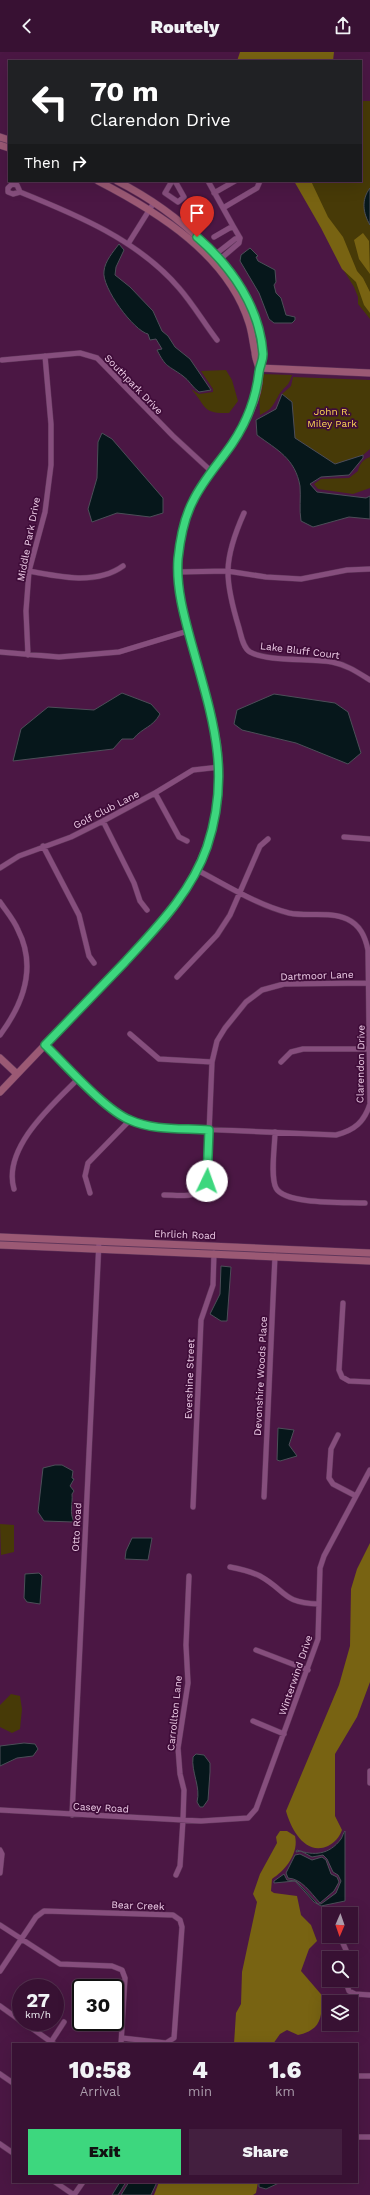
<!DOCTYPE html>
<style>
body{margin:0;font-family:"Work Sans",sans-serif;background:#431f3f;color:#f1f3f6;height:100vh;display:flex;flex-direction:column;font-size:15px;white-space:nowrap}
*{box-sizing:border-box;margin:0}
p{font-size:13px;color:#ab9dac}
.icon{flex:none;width:22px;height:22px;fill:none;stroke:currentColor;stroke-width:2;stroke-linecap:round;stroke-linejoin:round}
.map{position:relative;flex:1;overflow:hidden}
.sheet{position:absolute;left:12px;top:1991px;width:346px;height:140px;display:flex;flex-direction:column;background:#381133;border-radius:0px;box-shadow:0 4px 16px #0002,0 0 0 1px #52314e}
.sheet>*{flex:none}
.top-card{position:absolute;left:8px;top:8px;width:354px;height:122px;border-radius:0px;box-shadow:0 4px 16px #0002,0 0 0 1px #52314e;background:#202124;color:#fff;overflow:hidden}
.needle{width:26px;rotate:182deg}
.controls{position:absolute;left:322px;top:1855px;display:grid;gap:8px}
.controls a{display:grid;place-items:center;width:36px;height:36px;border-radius:0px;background:#381133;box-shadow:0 4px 16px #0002,0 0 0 1px #52314e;font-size:20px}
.speed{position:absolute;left:12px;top:1927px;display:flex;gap:8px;font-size:20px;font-weight:700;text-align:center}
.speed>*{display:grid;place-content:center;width:52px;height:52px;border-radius:50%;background:#381133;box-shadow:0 4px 16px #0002,0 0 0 1px #52314e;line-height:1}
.speed small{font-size:10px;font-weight:400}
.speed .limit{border:2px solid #111;border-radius:6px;background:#fff;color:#111}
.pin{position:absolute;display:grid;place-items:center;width:34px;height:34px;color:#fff;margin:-41px -17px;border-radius:50% 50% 50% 0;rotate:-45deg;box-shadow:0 0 4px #0007}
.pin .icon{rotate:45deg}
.me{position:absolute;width:44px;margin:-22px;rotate:3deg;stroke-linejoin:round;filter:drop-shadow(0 0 3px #0008)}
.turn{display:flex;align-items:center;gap:14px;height:84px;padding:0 16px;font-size:18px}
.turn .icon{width:52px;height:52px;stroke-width:2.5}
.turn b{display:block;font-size:28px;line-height:34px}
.then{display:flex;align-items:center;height:38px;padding:0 16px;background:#0003;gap:8px;font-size:15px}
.eta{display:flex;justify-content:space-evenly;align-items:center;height:68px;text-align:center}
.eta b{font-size:24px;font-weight:800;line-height:28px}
.button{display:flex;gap:8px;margin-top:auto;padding:8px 16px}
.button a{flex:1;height:46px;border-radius:0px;background:#3dd77e;color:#111;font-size:16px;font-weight:800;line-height:46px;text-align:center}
.button a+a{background:#431f3f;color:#f1f3f6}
header{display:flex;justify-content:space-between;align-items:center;height:52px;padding:0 16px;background:#381133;font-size:18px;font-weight:800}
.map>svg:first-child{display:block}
.green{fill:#473a07}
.forest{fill:#786312}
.water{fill:#06171b;stroke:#4c4e58}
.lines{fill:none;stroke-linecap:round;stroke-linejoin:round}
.street-casing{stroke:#61365b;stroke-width:6}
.secondary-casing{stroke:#61365b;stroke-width:8}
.street{stroke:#864e7d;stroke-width:5}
.secondary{stroke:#9b5974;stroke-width:7}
.route-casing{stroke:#288c52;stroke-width:10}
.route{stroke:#3dd77e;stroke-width:7}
.labels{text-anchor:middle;stroke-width:3.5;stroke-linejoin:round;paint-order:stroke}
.street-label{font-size:10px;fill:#efcee8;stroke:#3f0c39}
.park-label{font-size:10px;fill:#fdd754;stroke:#3f0c39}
</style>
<header><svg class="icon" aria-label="back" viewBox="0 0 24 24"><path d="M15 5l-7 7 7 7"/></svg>Routely<svg class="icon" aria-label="share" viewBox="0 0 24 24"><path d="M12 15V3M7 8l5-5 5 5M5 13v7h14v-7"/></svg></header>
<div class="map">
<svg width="370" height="2143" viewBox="0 0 370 2143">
<rect width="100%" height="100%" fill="#4b1744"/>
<!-- green -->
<path class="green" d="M361 49H370V267L358 252V245L354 235 341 214 302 129H361Z
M226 318 232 328 238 349 229 361C201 362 207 354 191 337L199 342 213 340V337L201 319Z
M261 322 292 323C289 334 286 333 280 341 272 354 274 356 260 363L259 340Z
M293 325 370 328V397L363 403 335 412 295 386 292 350 282 342 291 334Z
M370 405V436L353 442 318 437 314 432 321 427 349 426 358 419C359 413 363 407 370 405Z
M0 1472 14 1473V1500L1 1503Z
M11 1642 20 1644 22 1657 20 1677 12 1681 0 1675V1653Z"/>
<!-- forest -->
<path class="forest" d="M240 0H334L333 9H237Z
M294 129H311L328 165 343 185 357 219 363 226 370 240V261L364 253 356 230 342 217 321 176Z
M363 181 369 189 370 222 359 207 354 188Z
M370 1491V1630L357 1665 335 1702V1764L342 1778C339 1786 335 1790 328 1794 305 1804 291 1777 286 1759L339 1633 350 1594 351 1537 357 1517Z
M280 1779H287L295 1784C299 1801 286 1818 272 1827L271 1839 274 1841 297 1844 301 1863 311 1873 317 1889 309 1897 301 1919 326 1948V1958L321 1962C319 1975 311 1980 298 1983L287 1978 280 1982 273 1992H234L236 1961 241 1952 242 1920 257 1850 253 1842 260 1822 277 1791 276 1785Z
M159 2130H258L256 2141 253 2143H154Z"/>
<!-- water -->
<path class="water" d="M370 136V173C363 161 361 148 370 136Z
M119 192 124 198 116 215 115 223 130 235 153 259 162 279 168 284 175 295 190 307 211 338 199 340C192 335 189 328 183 324 168 313 166 316 157 298L162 297 156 287 150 288 148 282C134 279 101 235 104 219 105 209 113 200 119 192Z
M250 196 258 204 256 205 258 209 275 218 276 230 274 233 276 241 281 246 286 263 295 265V268L292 271H274L269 267 259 241 240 209 241 203Z
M282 342 292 350 295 386 335 412 363 403V406L349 423 321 425 310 432 317 440 366 446 370 444V467L349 465 313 475 301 469C299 457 301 446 300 434 295 406 277 398 257 383L256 368 276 357Z
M102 381 112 387 163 446V461L150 465 117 461 92 470 88 457 97 426 98 390Z
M122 641 151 652 160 662C152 676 143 675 133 687H122L113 697 13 709 21 677 48 655 94 658Z
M274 642 335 651 348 660 361 701 348 712 296 691 242 678 234 672 237 658Z
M221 1214 231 1215 227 1269H221L210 1262 220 1242Z
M278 1376 294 1378 289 1393 297 1404 280 1409 277 1408Z
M55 1413H62L73 1419 72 1426 74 1427 70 1434 74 1439 72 1442C73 1452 69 1460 74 1470L44 1469 38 1460 43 1416Z
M132 1486H152L148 1508 125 1507 126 1499Z
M39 1521 42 1524 40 1552 27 1550 24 1546 25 1522Z
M24 1691 35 1692 38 1697 33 1704 17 1706 0 1714V1694Z
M196 1702 204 1703 210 1711V1720L208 1748 203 1755H200L197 1750C201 1735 191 1720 193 1705Z
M345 1779V1849L321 1854 314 1850 295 1829 274 1831V1829L284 1822 287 1828 296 1829 300 1833 318 1852H321L336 1841 341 1829 338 1823 333 1820 327 1807 323 1803 312 1805 301 1799 296 1800 297 1798C314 1804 329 1803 341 1787 343 1784 343 1781 345 1779Z
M300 1802 312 1808 322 1805 326 1808 331 1822 337 1825 339 1830 334 1839 320 1851C310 1840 302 1827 288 1826L286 1821 295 1803Z
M120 2130H126L118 2143H112Z
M129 2130H157L151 2143H121Z
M259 2130H281L266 2137 259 2135Z"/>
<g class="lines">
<!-- street casing -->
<g class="street-casing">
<path id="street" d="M172 129 165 141 178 150 184 145 175 129
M208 129 233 174 214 185
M20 140 17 133 12 132 8 136V140L13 142 20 140C77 163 138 188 179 236 193 252 204 271 217 288
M214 141 235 129
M223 156 257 136 260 129
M233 174 240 186
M128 192 153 152
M212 205 235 187 240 186
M218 209 239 191 240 186
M2 308 80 301 97 306 173 384 211 419
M244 461C223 508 224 527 239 576 241 583 243 596 250 600 268 610 310 606 332 610 347 613 357 620 370 628
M29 519C59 525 97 533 123 514
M177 520 227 519 266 525 301 527 347 518 370 517
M0 600 59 605 119 600 188 579
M28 603 26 559 29 519 45 460 51 413V372L45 304
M155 741 179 785 187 789
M103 769 134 831 140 849 147 858
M344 785 370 787
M43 794 79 863 89 904 94 911
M0 816 19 804 71 785 103 769 155 741 193 718 220 715
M0 850C6 859 14 868 18 878 37 915 23 952 0 983
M177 925 217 883 230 863 260 794 268 787
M130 982 159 1007 212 1010
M45 993 111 1057 130 1068 153 1075 336 1083C355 1078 364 1070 370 1052L368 898C365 884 360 873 347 867 330 859 307 865 289 861 257 853 226 833 197 818
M281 1010 291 1000 303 997H370
M275 1080C275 1094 270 1124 276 1136 285 1153 346 1150 365 1151
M14 1137C2 1096 53 1052 79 1026
M90 1141 85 1124 88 1111 130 1068
M164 1143C181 1143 200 1148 207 1129L212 1010 217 989 225 976 246 950 262 938 284 932 369 931
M343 1251 339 1318 342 1325 349 1329 370 1330
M338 1383 331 1397 329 1426 333 1432 356 1444
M264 1445 275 1204
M193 1455 201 1268 213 1233 214 1201
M230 1515C240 1517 250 1519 260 1524 287 1539 282 1551 319 1552
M256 1598 308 1618
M253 1669 284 1682
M370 1719V1731
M0 1758 201 1769 248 1766 256 1757 318 1587 320 1516 324 1504 370 1418
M72 1763 99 1189
M0 1798 2 1802 0 1821
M176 1823 180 1814 183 1768 184 1738 180 1722 178 1696 188 1631 186 1593 189 1524
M0 1873 60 1912 112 1914 122 1918 125 1926 121 1992
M341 1887 346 1898V1906
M0 1919 36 1865 44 1859 173 1863 180 1868 182 1875 174 1986 166 1991 122 1986
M345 1928 349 1939 355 1942 370 1943
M0 1954 21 1969
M23 1970 54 1992
M51 1990 64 1970
M0 2022 13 2031
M357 2024H370
M357 2085H370
M0 2092 13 2101
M55 2130 74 2143
M74 2143 83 2130"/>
</g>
<!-- secondary casing -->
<g class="secondary-casing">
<path id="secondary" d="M0 85 9 88
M0 93 9 96
M117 129C174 158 245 216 259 281 262 293 265 305 259 316
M259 316 370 321
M0 1006 16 1021
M0 1040 166 866C210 808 230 746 214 674 209 650 201 625 194 601 185 569 175 538 178 505 180 486 185 464 194 447 214 410 264 362 259 317 258 311 255 306 255 300 253 291 252 280 249 271 228 203 158 160 98 129
M0 1185 370 1201
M0 1193 370 1209"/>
</g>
<!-- street -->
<use href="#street" class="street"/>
<!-- secondary -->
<use href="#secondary" class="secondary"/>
</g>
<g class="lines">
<!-- route casing -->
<g class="route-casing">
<path id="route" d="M197 185C232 215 260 256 263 302 263 309 260 313 259 320 256 346 247 370 232 392 219 411 203 428 193 449 184 466 180 488 178 507 176 536 184 564 192 593 212 665 232 720 207 795 191 841 157 875 125 910 98 938 72 965 45 993 66 1013 105 1058 130 1068 154 1079 184 1076 209 1078L207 1129"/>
</g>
<!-- route -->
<use href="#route" class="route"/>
</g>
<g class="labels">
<!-- street labels -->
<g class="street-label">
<text transform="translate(134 332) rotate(46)" y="4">Southpark Drive</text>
<text transform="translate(28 487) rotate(-79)" y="4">Middle Park Drive</text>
<text transform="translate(300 598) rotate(7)" y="4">Lake Bluff Court</text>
<text transform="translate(106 757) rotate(-27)" y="4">Golf Club Lane</text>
<text transform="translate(317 923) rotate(-2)" y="4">Dartmoor Lane</text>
<text transform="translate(360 1012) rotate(-89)" y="4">Clarendon Drive</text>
<text transform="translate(185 1182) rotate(2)" y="4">Ehrlich Road</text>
<text transform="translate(260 1324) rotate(-87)" y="4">Devonshire Woods Place</text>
<text transform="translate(189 1327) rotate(-88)" y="4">Evershine Street</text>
<text transform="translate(76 1475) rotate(-87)" y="4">Otto Road</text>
<text transform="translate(295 1623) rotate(-71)" y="4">Winterwind Drive</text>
<text transform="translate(174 1661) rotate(-84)" y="4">Carrollton Lane</text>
<text transform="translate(101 1755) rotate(3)" y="4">Casey Road</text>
<text transform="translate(138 1853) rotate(2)" y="4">Bear Creek</text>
</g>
<!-- park labels -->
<g class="park-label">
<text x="332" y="363">John R.<tspan x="332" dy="12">Miley Park</tspan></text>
</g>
</g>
</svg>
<div class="controls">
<a><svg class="needle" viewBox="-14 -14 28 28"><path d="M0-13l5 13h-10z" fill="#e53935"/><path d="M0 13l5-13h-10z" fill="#ab9dac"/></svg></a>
<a><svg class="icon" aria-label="search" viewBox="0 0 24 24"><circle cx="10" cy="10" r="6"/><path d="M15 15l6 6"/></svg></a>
<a><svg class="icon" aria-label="layers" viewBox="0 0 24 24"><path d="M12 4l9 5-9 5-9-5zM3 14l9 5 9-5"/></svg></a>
</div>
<div class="speed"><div>27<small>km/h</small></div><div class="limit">30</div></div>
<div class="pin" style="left:197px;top:185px;background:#d93025"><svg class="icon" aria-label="arrive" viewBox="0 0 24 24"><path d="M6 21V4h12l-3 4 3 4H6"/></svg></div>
<svg class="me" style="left:207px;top:1129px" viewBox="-20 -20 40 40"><circle r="19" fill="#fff"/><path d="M0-13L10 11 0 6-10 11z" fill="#3dd77e"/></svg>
<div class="top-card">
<div class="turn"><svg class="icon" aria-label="left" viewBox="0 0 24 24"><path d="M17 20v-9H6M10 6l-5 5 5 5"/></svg><div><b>70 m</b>Clarendon Drive</div></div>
<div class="then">Then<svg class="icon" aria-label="right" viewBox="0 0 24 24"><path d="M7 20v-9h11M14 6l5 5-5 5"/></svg></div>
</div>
<section class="sheet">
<div class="eta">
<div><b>10:58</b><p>Arrival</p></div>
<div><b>4</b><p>min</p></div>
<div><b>1.6</b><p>km</p></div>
</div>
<div class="button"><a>Exit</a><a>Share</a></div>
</section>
</div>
